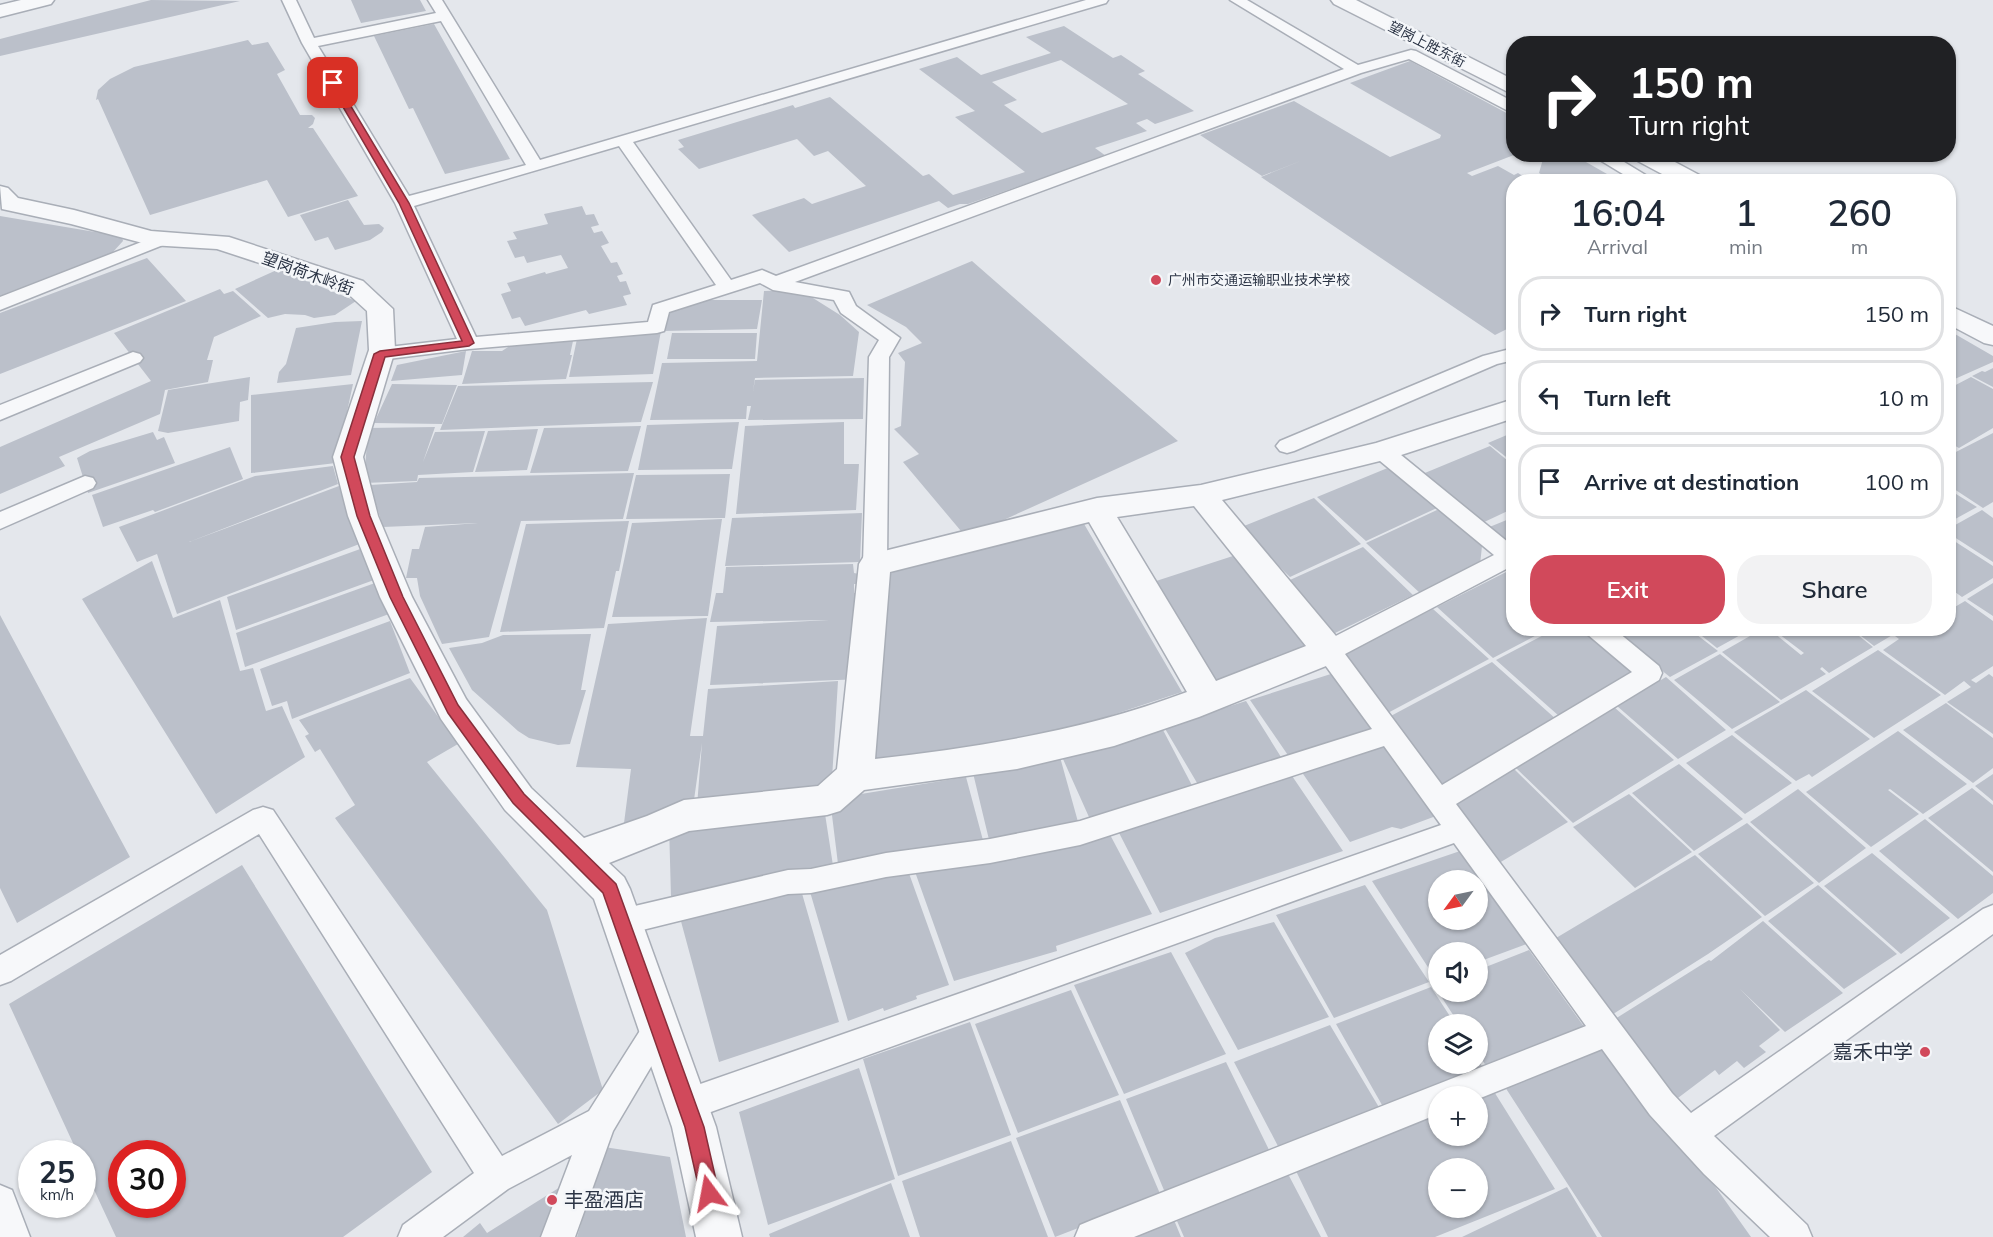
<!DOCTYPE html>
<meta charset="utf-8">
<style>
body{margin:0;font-family:Mulish,"Noto Sans SC",sans-serif;background:#f2f2f3;color:#1f2937;height:100vh;display:flex;flex-direction:column;font-size:22px;white-space:nowrap}
*{box-sizing:border-box;margin:0}
p{font-size:20px;color:#747a83}
.icon{flex:none;width:33px;height:33px;fill:none;stroke:currentColor;stroke-width:2;stroke-linecap:round;stroke-linejoin:round}
.map{position:relative;flex:1;overflow:hidden}
.side{position:absolute;left:1506px;top:174px;width:450px;height:462px;display:flex;flex-direction:column;background:#fff;border-radius:24px;box-shadow:0 2px 4px #0004}
.side>*{flex:none}
.top-card{position:absolute;left:1506px;top:36px;width:450px;height:126px;border-radius:24px;box-shadow:0 2px 4px #0004;background:#202124;color:#fff;overflow:hidden}
.needle{width:39px;rotate:237deg}
.buttons{position:absolute;left:1428px;top:870px;display:grid;gap:12px}
.buttons a{display:grid;place-items:center;width:60px;height:60px;border-radius:50%;background:#fff;box-shadow:0 2px 4px #0004;font-size:30px}
.speed{position:absolute;left:18px;top:1140px;display:flex;gap:12px;font-size:30px;font-weight:700;text-align:center}
.speed>*{display:grid;place-content:center;width:78px;height:78px;border-radius:50%;background:#fff;box-shadow:0 2px 4px #0004;line-height:1}
.speed small{font-size:15px;font-weight:400}
.speed .limit{border:9px solid #d22;background:#fff;color:#111}
.pin{position:absolute;display:grid;place-items:center;width:51px;height:51px;color:#fff;margin:-26px;border-radius:12px;box-shadow:0 3px 9px #0006}
.me{position:absolute;width:66px;margin:-33px;rotate:347deg;stroke-linejoin:round;filter:drop-shadow(0 0 4px #0008)}
.turn{display:flex;align-items:center;gap:21px;height:126px;padding:0 24px;font-size:27px}
.turn .icon{width:78px;height:78px;stroke-width:2.5}
.turn b{display:block;font-size:42px;line-height:51px}
.eta{display:flex;justify-content:space-evenly;align-items:center;height:102px;text-align:center}
.eta b{font-size:36px;font-weight:600;line-height:42px}
.button{display:flex;gap:12px;margin-top:auto;padding:12px 24px}
.button a{flex:1;height:69px;border-radius:24px;background:#d1495b;color:#fff;font-size:24px;font-weight:600;line-height:69px;text-align:center}
.button a+a{background:#f2f2f3;color:#1f2937}
ul{padding:0;list-style:none}
li{display:flex;align-items:center;gap:18px;height:75px;margin:0 12px 9px;padding:0 12px;border:3px solid #e0e1e3;border-radius:24px}
li div{flex:1}
li b{display:block;font-size:22px}
li em{font-style:normal}
.map>svg:first-child{display:block}
.building{fill:#bbc0ca;fill-rule:evenodd}
.lines{fill:none;stroke-linecap:round;stroke-linejoin:round}
.service-casing{stroke:#a9aeb7;stroke-width:3}
.minor-casing{stroke:#a9aeb7;stroke-width:3}
.tertiary-casing{stroke:#a9aeb7;stroke-width:3}
.service{fill:#f7f8fa;fill-rule:evenodd}
.minor{fill:#f7f8fa;fill-rule:evenodd}
.tertiary{fill:#f7f8fa;fill-rule:evenodd}
.route{fill:#d1495b;stroke:#882f3b;stroke-width:1.5}
.poi-dot{fill:#d1495b;stroke:#f4f6f9;stroke-width:2}
.labels{text-anchor:middle;stroke-width:5;stroke-linejoin:round;paint-order:stroke}
.far-street-label{font-size:14px;fill:#2b3445;stroke:#f4f6f9}
.far-poi-label{font-size:14px;fill:#2b3445;stroke:#f4f6f9;text-anchor:start}
.street-label{font-size:16px;fill:#2b3445;stroke:#f4f6f9}
.near-poi-label{font-size:20px;fill:#2b3445;stroke:#f4f6f9;text-anchor:end}
</style>
<div class="map">
<svg width="1993" height="1237" viewBox="0 0 1993 1237">
<rect width="100%" height="100%" fill="#e4e7ec"/>
<!-- building -->
<path class="building" d="M151 0 240 1 0 56V39Z
M351 0H420L426 11 361 23Z
M434 24 510 159 445 174 413 108 409 109 374 36Z
M1064 26 1113 58 1121 55 1145 71 1138 74 1194 111 1155 124 1147 119 1136 123 1147 131 1095 148 1106 156 968 204H960L948 208 939 201 789 252 752 215 804 198 812 204 866 186 828 151 814 156 797 139 699 169 678 149 684 147 678 140 793 105 795 108 830 97 923 176 929 174 953 195 1025 172 955 117 975 111 919 69 957 57 981 75 1051 53 1026 37ZM1061 60 1128 104 1042 133 1004 105 1017 100 992 82Z
M248 40 252 45 268 42 285 70 277 74 300 115H312L315 118 313 124 308 128H313L358 196 288 217 267 180 150 215 98 99 96 100 98 90 110 79 134 67Z
M1410 61 1514 117V155L1467 173 1472 176 1394 206 1498 166 1514 175 1518 173 1532 182H1514V333L1507 329 1495 335 1261 177 1303 160 1262 176 1200 135 1294 101 1390 157 1440 138 1441 135 1350 83Z
M1565 154H1572L1621 182H1555L1539 173 1543 159 1549 157 1555 159Z
M348 200 364 225 379 224 384 228 382 232 370 240 335 250 328 237 315 241 300 215Z
M582 206 586 215 594 214 599 225 591 227 594 233 602 231 609 243 601 246 611 263 617 262 623 274 617 276 620 282 626 281 631 294 623 296 627 305 589 314 586 310 525 326 520 317 512 319 501 294 511 291 507 283 545 272 546 274 568 268 561 255 527 263 524 256 515 258 507 241 517 239 513 232 548 224 544 214Z
M0 216 119 236 122 237 123 241 113 252 0 297Z
M147 258 186 301 0 374V313Z
M972 261 1178 441 966 537 903 462 919 454 894 429 901 426 905 362 898 353 922 343 906 327 867 305Z
M279 269 324 288 356 301 335 315 314 318 305 315 285 314 268 318 235 289Z
M220 289 224 294 233 291 261 316 214 337 207 360H213L208 382 165 390 160 414 59 457 65 466 0 494V447L151 381 114 333Z
M794 290 805 293 840 315 859 332 853 376 755 378 753 391 755 380 864 378 863 419 748 420 751 406H747L746 419 650 420 662 363 757 361 764 291Z
M693 300H762L757 329 663 331 667 310Z
M362 321 351 375 277 383 279 372 286 364 296 328 335 322Z
M1948 330 1993 356V362L1948 382Z
M661 331 653 374 569 377 578 334Z
M672 333H757L755 359H667Z
M573 341 570 355H572L566 379 462 384 472 351H502L511 345 525 342Z
M466 351 462 375 391 381 397 365Z
M1993 368V387L1972 376 1982 371 1985 372Z
M250 377 248 400 240 402 239 421 168 433 158 431 168 390Z
M1971 377 1993 389V428L1959 448 1948 442V389Z
M653 382 641 422 440 430 458 386Z
M353 384 336 463 251 473V395Z
M392 384 457 385 442 424 374 423Z
M739 422 732 469 638 470 647 425Z
M844 422V464H859L856 510 736 514 745 426Z
M641 426 628 471 530 473 544 428Z
M435 427 423 462 435 432 485 431 473 472 418 475 417 481 364 483 368 428Z
M538 429 527 470 475 472 488 431Z
M153 432 157 440 164 437 175 463 88 493 77 458 90 451Z
M1514 432V463L1488 443Z
M1993 433V502L1983 508 1948 485V456Z
M1490 446 1514 466V508L1480 524 1420 475Z
M230 447 243 479 155 512 153 510 103 527 92 495Z
M333 466 338 484 189 542 339 486 353 513 347 515 362 543 177 614 157 554 137 562 119 527 255 476Z
M1390 467 1439 507 1366 541 1317 497Z
M634 473 623 519 521 521 489 637 442 644 420 596 417 578H406L412 549H419L425 527 478 523 383 527 370 485 417 482 419 478Z
M730 474 725 518 626 519 636 475Z
M1948 489 1977 507 1948 523Z
M1314 498 1361 544 1290 577 1239 528Z
M1437 510 1449 514 1482 546 1480 565 1421 594 1366 543Z
M1982 510 1993 518V562L1948 533V529Z
M862 513 860 562 725 566 732 518Z
M1080 517 1182 692 1024 744 863 764 888 566Z
M1514 517V551L1487 528Z
M722 519 708 616 612 617 632 523Z
M629 521 619 571H616L604 628 500 632 526 524Z
M1948 537 1993 566V578L1962 597 1948 587Z
M1363 547 1413 595 1331 635 1281 584Z
M363 548 374 580 236 630 227 597Z
M1236 555 1308 649 1216 682 1150 583Z
M152 561 173 618 220 600 240 671 253 668 266 711 282 706 305 757 216 814 82 599Z
M853 564 854 573 859 574V584H854V593H858L863 679 710 685 717 626 829 620 710 622 716 593H723L726 567Z
M1514 568V628H1550L1493 658 1437 607Z
M375 583 389 614 245 667 236 633Z
M1993 583V616L1967 599Z
M1965 601 1993 621V666L1971 680 1976 683 1989 674 1993 677V734L1947 702 1971 687 1964 681 1945 695 1883 650 1899 639 1895 636 1904 630 1908 633 1914 628H1948V611Z
M1433 609 1489 659 1384 715 1342 654Z
M0 615 130 857 17 923 0 888Z
M707 618 690 736H703L708 689 838 681 831 795 697 806 702 743 693 807 670 821 624 823 631 769 576 767 608 624Z
M390 621 410 673 292 719 287 701 272 706 260 669Z
M1557 628H1585L1623 661 1620 663 1634 674 1559 716 1496 660Z
M1617 628H1688L1718 651 1670 677 1612 631Z
M1692 628H1753L1717 648Z
M1764 628H1768L1801 655 1804 653 1771 628H1849L1873 647 1829 673 1822 667 1820 669 1826 674 1781 700 1722 652Z
M1851 628H1904L1874 646Z
M591 634 581 690H586L570 744 558 745 529 738 518 731 472 690 449 648 482 643 503 635Z
M1878 650 1941 695 1874 738 1812 691Z
M1720 654 1780 702 1732 729 1674 680Z
M1492 662 1557 720 1438 788 1387 718Z
M1337 672 1382 735 1294 764 1250 700Z
M1666 677 1726 730 1678 759 1617 706Z
M410 678 458 744 427 762 547 910 603 1090 558 1124 335 818 355 805 320 749 315 752 305 736 309 734 299 720Z
M1806 690 1870 739 1812 777 1809 774 1796 781 1734 732Z
M1246 701 1286 765 1203 793 1164 727Z
M1946 703 1993 738V768L1973 783 1903 730Z
M1614 707 1674 760 1573 823 1516 768Z
M1163 730 1197 795 1093 826 1063 759Z
M1898 731 1967 784 1923 814 1890 789 1888 790 1919 814 1871 847 1806 792Z
M1732 735 1792 783 1745 814 1686 763Z
M1383 738 1436 816 1401 829 1392 827 1350 842 1301 771Z
M1060 757 1080 829 991 848 973 773Z
M1679 764 1743 819 1694 851 1632 793Z
M1514 769 1568 822 1494 866 1452 805Z
M1288 770 1343 851 1160 913 1115 825Z
M1993 774V801L1975 786Z
M966 777 984 844 839 872 830 799Z
M1972 788 1993 805V872L1928 818Z
M1798 789 1866 848 1819 883 1750 822Z
M1629 794 1692 852 1635 888 1573 827Z
M823 801 834 872 671 897 669 825Z
M1925 819 1993 876V893L1958 919 1879 851Z
M1747 823 1814 883 1765 916 1698 854Z
M1107 829 1152 914 1056 946 1057 951 954 981 914 869Z
M1466 849 1532 942 1478 962V952H1438V977L1435 978 1372 881ZM1438 880H1478V920H1438Z
M1872 853 1950 918 1901 954 1824 886Z
M1695 855 1762 917 1708 954 1610 1016 1546 944Z
M242 865 432 1172 343 1237H116L82 1164V1154H78L9 1004ZM122 1154H172V1204H122Z
M906 865 949 985 916 996 917 999 884 1011 883 1008 848 1021 808 885Z
M799 883 839 1022 719 1062 679 914Z
M1365 885 1429 982 1334 1018 1276 915Z
M1818 885 1897 954 1844 989 1768 921Z
M1763 921 1843 993 1785 1032 1740 989 1780 1030 1759 1046 1766 1052 1744 1068 1737 1061 1719 1075 1715 1070 1670 1104 1607 1024 1709 960 1711 961Z
M1274 922 1329 1017 1238 1050 1185 953 1215 938Z
M1529 950 1585 1028 1486 1066 1478 1053V1024H1459L1435 987 1438 985V992H1478V970Z
M1171 952 1226 1054 1124 1094 1074 985Z
M1431 987 1455 1024H1438V1064H1478V1060L1486 1073 1386 1112 1336 1024Z
M1071 990 1119 1095 1018 1133 975 1024Z
M970 1022 1011 1135 898 1176 863 1059Z
M1330 1025 1380 1109 1280 1150 1234 1062Z
M1605 1043 1685 1144 1751 1237H1602L1505 1087Z
M1226 1062 1272 1156 1166 1195 1126 1099Z
M859 1068 895 1179 768 1225 739 1112Z
M1493 1090 1555 1189 1435 1237H1328L1296 1171 1438 1112V1136H1478V1096ZM1438 1168H1478V1208H1438Z
M1120 1100 1161 1196 1055 1237 1016 1138Z
M1011 1141 1048 1237H920L902 1181Z
M604 1147 670 1157 686 1237H577Z
M1287 1172 1321 1237H1184L1177 1221Z
M573 1179 548 1237H463L480 1223 487 1233Z
M891 1183 910 1237H770L769 1234Z
M1567 1187 1597 1237H1462Z
M1174 1220 1181 1237H1135Z"/>
<g class="lines">
<!-- service casing -->
<g class="service-casing">
<path id="service" d="M282 0H296L314 38 436 13 428 0H442L540 160 1086 0H1108L1106 3 633 142 731 280 762 270 776 276 1344 69 1230 0H1247L1358 65 1411 50 1416 51 1514 102V114L1409 59 1361 73 795 282 849 292 856 306 900 338 889 357 887 564 883 570 875 572 867 570 863 564 869 357 879 340 841 313 834 300 773 290 760 283 669 312 664 331 657 333 469 349 380 360 373 358 370 354 373 350 380 348 457 339 395 203 302 43ZM441 21 526 165 409 196 318 46ZM619 146 716 285 653 305 648 322 476 337 414 206Z
M1590 154H1611L1657 182H1636Z
M162 234 168 235 171 239 168 243 0 310V297Z
M1514 348V360L1497 364 1294 451 1287 453 1280 451 1276 446 1280 441 1483 356Z
M133 352 140 354 143 358 140 362 0 420V405Z
M1382 444 1390 446 1514 547V568L1510 567 1345 654 1442 785 1632 672 1587 634 1584 628H1613L1659 666 1662 673 1659 680 1456 804 1672 1093 1691 1113 1983 909 1993 905V934L1714 1136 1807 1225 1812 1237H1770L1704 1174 1650 1115 1602 1049 1478 1099V1096H1438V1114L1134 1237H1075L1080 1225 1092 1220 1586 1026 1454 843 686 1121 675 1116 670 1105 675 1094 686 1089 1441 825 1384 746 1080 845 990 863 886 877 811 893 788 894 622 935 612 931 608 922 612 913 622 909 788 870 811 869 886 853 990 839 1080 821 1372 729 1320 658 1317 651 1320 644 1494 555 1374 456 1371 451 1374 446Z
M85 476 93 478 96 483 93 488 0 529V512Z
M263 807 273 810 502 1156 589 1111 648 1018 659 1013 670 1018 674 1028 613 1131 575 1237H541L572 1155 508 1189 443 1237H398L403 1225 474 1173 259 834 11 981 0 985V955L253 810Z
M0 1185 12 1190 30 1237H0Z"/>
</g>
<!-- minor casing -->
<g class="minor-casing">
<path id="minor" d="M1331 0H1356L1514 80V95L1334 4Z
M1631 154H1660L1703 177 1706 182H1677L1634 159Z
M0 186 8 188 18 198 74 210 151 231 229 237 363 281 393 309 395 350 363 457 378 516 412 597 466 699 531 788 584 838 647 816 684 800 818 786 837 769 859 564 864 556 1097 498 1201 485 1376 443 1514 399V418L1392 458 1222 500 1341 642 1346 651 1341 660 1199 717 1114 746 1017 769 864 790 840 811 827 815 689 831 609 863 624 877 630 889 716 1127 742 1237H696L672 1127 594 899 505 810 441 719 380 597 348 516 333 457 369 350 367 311 345 291 217 249 150 245 71 224 2 209ZM1194 506 1306 646 1216 681 1117 517ZM1089 522 1187 692C1086 730 982 747 875 759L890 572Z
M1948 305 1993 326V345L1984 343 1948 324Z"/>
</g>
<!-- tertiary casing -->
<g class="tertiary-casing">
<path id="tertiary" d="M21 0H54L51 4 0 17V5Z"/>
</g>
<!-- service -->
<use href="#service" class="service"/>
<!-- minor -->
<use href="#minor" class="minor"/>
<!-- tertiary -->
<use href="#tertiary" class="tertiary"/>
</g>
<!-- route -->
<path class="route" d="M333 80 337 83 409 203 474 343 469 346 385 357 354 457 370 516 403 597 458 705 524 794 616 884 704 1127 719 1193 716 1200 709 1203 702 1200 700 1193 685 1127 603 893 513 803 448 713 390 597 357 516 341 457 374 354 380 351 462 341 399 203 329 83Z"/>
<!-- markers -->
<g class="poi-dot">
<circle cx="1156" cy="280" r="6"/>
<circle cx="1925" cy="1052" r="6"/>
<circle cx="552" cy="1200" r="6"/>
</g>
<g class="labels">
<!-- far-street labels -->
<g class="far-street-label">
<text transform="translate(1427 44) rotate(27)" y="5">望岗上胜东街</text>
</g>
<!-- far-poi labels -->
<g class="far-poi-label">
<text x="1168" y="285">广州市交通运输职业技术学校</text>
</g>
<!-- street labels -->
<g class="street-label">
<text transform="translate(308 273) rotate(20)" y="6">望岗荷木岭街</text>
</g>
<!-- near-poi labels -->
<g class="near-poi-label">
<text x="1913" y="1059">嘉禾中学</text>
<text x="564" y="1207" text-anchor="start">丰盈酒店</text>
</g>
</g>
</svg>
<div class="buttons">
<a><svg class="needle" viewBox="-14 -14 28 28"><path d="M0-13l5 13h-10z" fill="#e53935"/><path d="M0 13l5-13h-10z" fill="#747a83"/></svg></a>
<a><svg class="icon" aria-label="sound" viewBox="0 0 24 24"><path d="M4 9h4l5-4v14l-5-4H4zM17 9q2 3 0 6"/></svg></a>
<a><svg class="icon" aria-label="layers" viewBox="0 0 24 24"><path d="M12 4l9 5-9 5-9-5zM3 14l9 5 9-5"/></svg></a>
<a>+</a>
<a>−</a>
</div>
<div class="speed"><div>25<small>km/h</small></div><div class="limit">30</div></div>
<div class="pin" style="left:333px;top:83px;background:#d93025"><svg class="icon" aria-label="arrive" viewBox="0 0 24 24"><path d="M6 21V4h12l-3 4 3 4H6"/></svg></div>
<svg class="me" style="left:709px;top:1193px" viewBox="-20 -20 40 40"><path d="M0-17L14 15 0 8-14 15z" fill="#d1495b" stroke="#fff" stroke-width="4"/></svg>
<div class="top-card">
<div class="turn"><svg class="icon" aria-label="right" viewBox="0 0 24 24"><path d="M7 20v-9h11M14 6l5 5-5 5"/></svg><div><b>150 m</b>Turn right</div></div>
</div>
<section class="side">
<div class="eta">
<div><b>16:04</b><p>Arrival</p></div>
<div><b>1</b><p>min</p></div>
<div><b>260</b><p>m</p></div>
</div>
<ul>
<li><svg class="icon" aria-label="right" viewBox="0 0 24 24"><path d="M7 20v-9h11M14 6l5 5-5 5"/></svg><div><b>Turn right</b></div><em>150 m</em></li>
<li><svg class="icon" aria-label="left" viewBox="0 0 24 24"><path d="M17 20v-9H6M10 6l-5 5 5 5"/></svg><div><b>Turn left</b></div><em>10 m</em></li>
<li><svg class="icon" aria-label="arrive" viewBox="0 0 24 24"><path d="M6 21V4h12l-3 4 3 4H6"/></svg><div><b>Arrive at destination</b></div><em>100 m</em></li>
</ul>
<div class="button"><a>Exit</a><a>Share</a></div>
</section>
</div>
